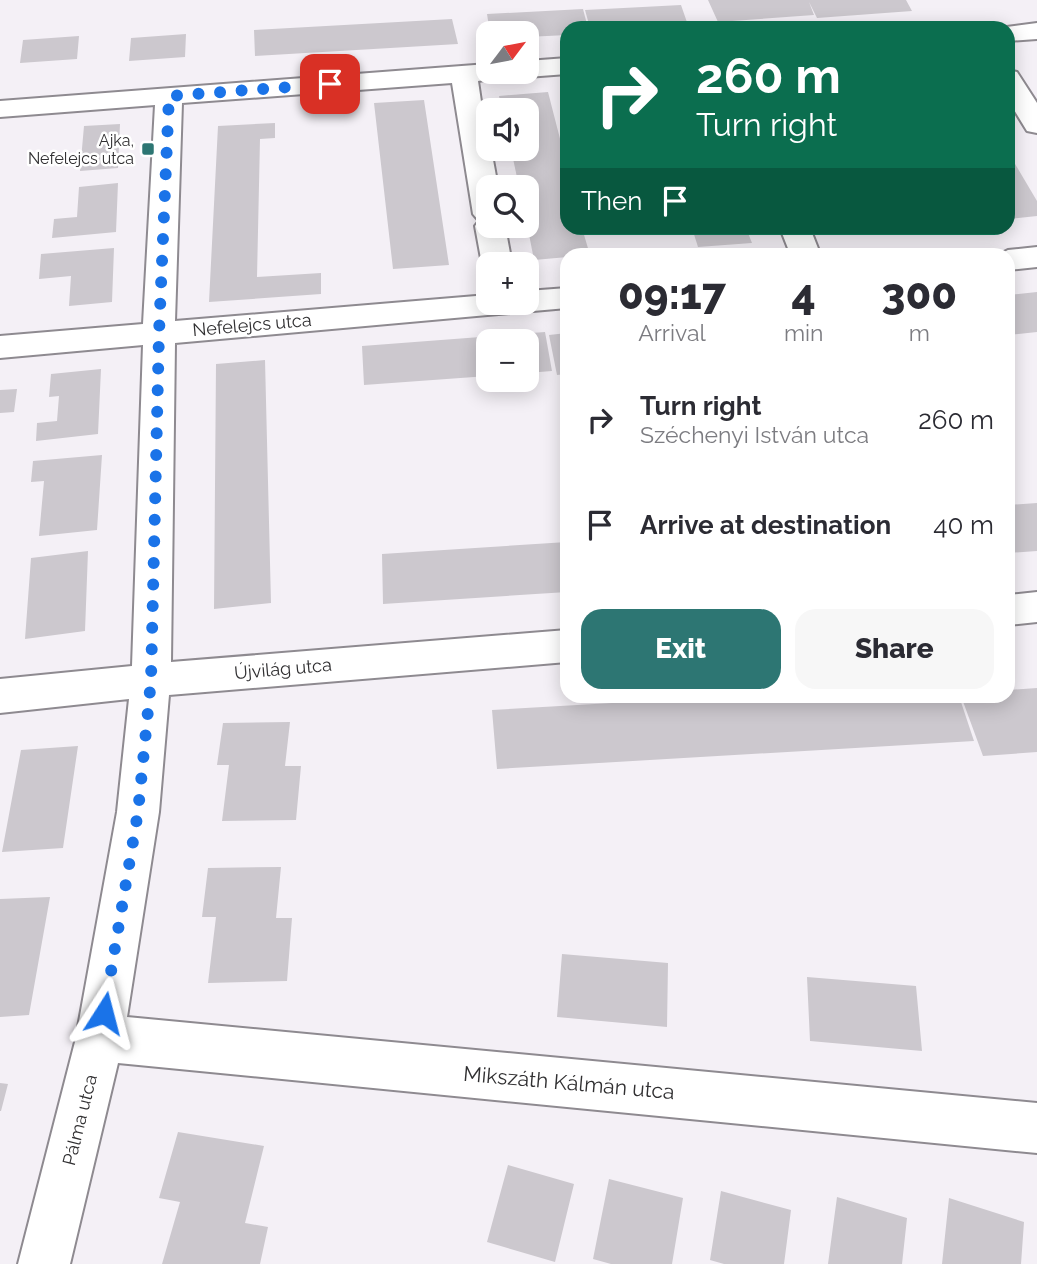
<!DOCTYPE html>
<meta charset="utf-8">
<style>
body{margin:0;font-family:Raleway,sans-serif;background:#f7f7f7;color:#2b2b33;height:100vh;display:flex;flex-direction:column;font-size:26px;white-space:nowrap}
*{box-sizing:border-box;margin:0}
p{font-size:23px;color:#7c7c81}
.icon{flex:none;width:38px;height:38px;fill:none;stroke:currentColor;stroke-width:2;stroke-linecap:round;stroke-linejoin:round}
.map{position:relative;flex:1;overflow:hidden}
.side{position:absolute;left:560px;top:248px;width:455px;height:455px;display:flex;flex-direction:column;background:#fff;border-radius:21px;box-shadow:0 4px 18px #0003}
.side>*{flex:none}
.guide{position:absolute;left:560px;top:21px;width:455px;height:214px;border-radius:21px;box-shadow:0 4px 18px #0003;background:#0b6e4f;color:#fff;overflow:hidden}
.needle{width:46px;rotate:58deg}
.controls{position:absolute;left:476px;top:21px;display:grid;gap:14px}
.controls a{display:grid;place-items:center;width:63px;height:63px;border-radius:14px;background:#fff;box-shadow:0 4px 18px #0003;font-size:35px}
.pin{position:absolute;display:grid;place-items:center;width:60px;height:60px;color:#fff;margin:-30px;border-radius:14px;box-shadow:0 4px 10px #0006}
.me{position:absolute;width:77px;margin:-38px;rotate:9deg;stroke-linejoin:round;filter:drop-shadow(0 0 5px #0008)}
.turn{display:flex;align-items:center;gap:24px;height:147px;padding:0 21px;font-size:32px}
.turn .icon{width:91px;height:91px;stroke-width:2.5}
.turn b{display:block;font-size:49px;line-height:60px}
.then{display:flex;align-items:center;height:66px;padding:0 21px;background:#0003;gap:14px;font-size:26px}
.eta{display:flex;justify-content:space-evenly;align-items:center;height:119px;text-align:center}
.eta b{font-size:42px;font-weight:800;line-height:49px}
.action{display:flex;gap:14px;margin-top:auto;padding:14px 21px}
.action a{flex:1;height:80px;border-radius:21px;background:#2d7673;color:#fff;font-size:28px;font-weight:800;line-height:80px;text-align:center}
.action a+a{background:#f7f7f7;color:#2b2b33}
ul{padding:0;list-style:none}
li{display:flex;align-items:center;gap:21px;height:105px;padding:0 21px}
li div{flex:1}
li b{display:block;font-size:26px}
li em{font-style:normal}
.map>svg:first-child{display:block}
.building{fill:#ccc8ce}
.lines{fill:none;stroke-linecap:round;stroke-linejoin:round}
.minor-casing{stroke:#8e8a90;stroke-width:4}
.minor{fill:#fff;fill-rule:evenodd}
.route{stroke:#1a73e8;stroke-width:12;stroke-dasharray:0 21.6}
.poi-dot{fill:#2d7673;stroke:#fff;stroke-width:2.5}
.labels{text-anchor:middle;stroke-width:5;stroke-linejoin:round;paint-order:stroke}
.far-poi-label{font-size:16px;fill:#313032;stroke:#fff;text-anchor:end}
.street-label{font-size:18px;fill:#313032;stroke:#fff}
.near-street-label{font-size:21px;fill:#313032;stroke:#fff}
</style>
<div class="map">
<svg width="1037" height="1264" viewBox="0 0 1037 1264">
<rect width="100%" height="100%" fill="#f4f0f6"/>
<!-- building -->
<path class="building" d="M708 0H906L912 11 817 18 809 2 814 15 718 22Z
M681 5 689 28H590L585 10Z
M583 9 588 28H567V35L527 37V33H490L487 14Z
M452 19 458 44 255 56 254 30Z
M186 34 185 57 129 61 131 38Z
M79 36 77 59 20 63 23 40Z
M548 92 567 166V228H582L590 255 534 260 527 224V187H519L511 149H527V110H502L499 96Z
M424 100 449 265 393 269 374 103Z
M275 123V138L260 139 257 277 321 273V294L209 302 218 126Z
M120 124 118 168 80 171 84 126Z
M1008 152 1037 201V216L1008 219Z
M118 183 116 232 52 238 54 219 77 217 79 187Z
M692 228H746L752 243 698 247Z
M839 228H898V229L842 234Z
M114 248 112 302 69 306 71 276 39 279 41 254Z
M1037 292V332L1008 335V295Z
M545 332 552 371 527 373V341H488V376L364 385 362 346Z
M567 333V374L557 375 549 335Z
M265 360 271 603 214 609 216 364Z
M101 369 98 434 36 441 37 423 57 421 59 396 49 397 51 374Z
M17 389 14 412 0 413V390Z
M102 455 97 530 39 536 44 481 31 482 33 461Z
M1037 503V551L1008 553V505Z
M567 542V592L383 604 382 554Z
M88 551 85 631 25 639 31 558Z
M1037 688V752L983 756 961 696H1008V690Z
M733 696H959L974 741 497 769 492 710Z
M290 722 285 766H301L296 820 222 821 229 765H217L223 723Z
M78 746 63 848 2 852 21 750Z
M281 867 276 918H292L287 981 208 983 216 917H202L208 868Z
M50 897 29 1015 0 1017V899Z
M562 954 668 963 667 1027 557 1017Z
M807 977 916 986 922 1051 810 1041Z
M0 1083 8 1084 1 1111H0Z
M178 1132 264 1146 245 1223 268 1227 260 1264H162L180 1202 159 1198Z
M508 1165 574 1184 555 1262 487 1242Z
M609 1179 683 1198 672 1264H611L593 1259Z
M721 1191 791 1210 784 1264H724L710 1260Z
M837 1197 907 1218 902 1264H828Z
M949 1198 1024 1222 1021 1264H942Z"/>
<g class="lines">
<!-- minor casing -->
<g class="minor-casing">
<path id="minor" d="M1037 23V39L1008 41V28H999Z
M567 58V74L527 77 516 72H527V61Z
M488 64V72H502L498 78 478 81 488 149H491L498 187H488V226H505L512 264H488V271L482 264 475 226 479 221 473 214 452 83 182 103 175 321 488 295V303H527V291L567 288V308L175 343 171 662 567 630V662L169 695 159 812 127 1017 1037 1103V1153L118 1063 70 1264H18L76 1038 117 812 129 699 0 713V679L132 666 143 345 0 358V336L143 324 155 105 0 117V101Z
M1008 70 1017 72 1037 103V133L1027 131 1008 100Z
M780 228H810L821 256H791Z
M1037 247V267L1008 270V256H996L1008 250Z
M1037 592V622L1008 625V595Z"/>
</g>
<!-- minor -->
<use href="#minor" class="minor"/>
</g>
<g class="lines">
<!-- route -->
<path class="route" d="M104 1013 138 812 151 680 159 333 169 96 330 84"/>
</g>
<!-- markers -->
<rect class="poi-dot" x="141" y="142" width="14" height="14" rx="3.5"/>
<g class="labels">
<!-- far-poi labels -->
<g class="far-poi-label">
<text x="134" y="146">Ajka,<tspan x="134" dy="18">Nefelejcs utca</tspan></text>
</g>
<!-- street labels -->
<g class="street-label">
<text transform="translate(252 325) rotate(-5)" y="6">Nefelejcs utca</text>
<text transform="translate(283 669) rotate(-5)" y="6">Újvilág utca</text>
<text transform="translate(80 1120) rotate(-76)" y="6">Pálma utca</text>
</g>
<!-- near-street labels -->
<g class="near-street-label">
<text transform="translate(569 1083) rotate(5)" y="7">Mikszáth Kálmán utca</text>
</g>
</g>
</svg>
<div class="controls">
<a><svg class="needle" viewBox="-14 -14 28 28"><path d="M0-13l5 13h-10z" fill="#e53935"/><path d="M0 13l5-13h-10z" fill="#7c7c81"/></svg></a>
<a><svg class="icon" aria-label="sound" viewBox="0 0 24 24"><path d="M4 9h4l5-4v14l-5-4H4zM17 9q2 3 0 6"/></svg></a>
<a><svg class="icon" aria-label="search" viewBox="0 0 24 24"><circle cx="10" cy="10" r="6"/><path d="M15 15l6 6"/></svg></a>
<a>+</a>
<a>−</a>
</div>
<div class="pin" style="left:330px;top:84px;background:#d93025"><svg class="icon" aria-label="arrive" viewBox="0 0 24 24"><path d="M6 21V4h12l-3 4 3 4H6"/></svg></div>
<svg class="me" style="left:104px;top:1013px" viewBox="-20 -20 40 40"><path d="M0-17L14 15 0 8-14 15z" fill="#1a73e8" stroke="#fff" stroke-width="4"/></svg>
<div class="guide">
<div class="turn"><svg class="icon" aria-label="right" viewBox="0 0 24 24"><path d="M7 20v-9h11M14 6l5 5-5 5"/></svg><div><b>260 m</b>Turn right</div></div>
<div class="then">Then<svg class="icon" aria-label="arrive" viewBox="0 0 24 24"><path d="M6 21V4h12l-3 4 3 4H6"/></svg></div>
</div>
<section class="side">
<div class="eta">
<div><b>09:17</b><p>Arrival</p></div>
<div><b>4</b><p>min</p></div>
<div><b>300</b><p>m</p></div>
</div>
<ul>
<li><svg class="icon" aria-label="right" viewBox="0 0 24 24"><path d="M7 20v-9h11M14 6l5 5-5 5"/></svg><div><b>Turn right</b><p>Széchenyi István utca</p></div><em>260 m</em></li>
<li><svg class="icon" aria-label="arrive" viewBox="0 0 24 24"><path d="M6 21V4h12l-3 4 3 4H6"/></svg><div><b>Arrive at destination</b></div><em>40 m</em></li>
</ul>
<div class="action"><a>Exit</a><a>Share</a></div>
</section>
</div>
